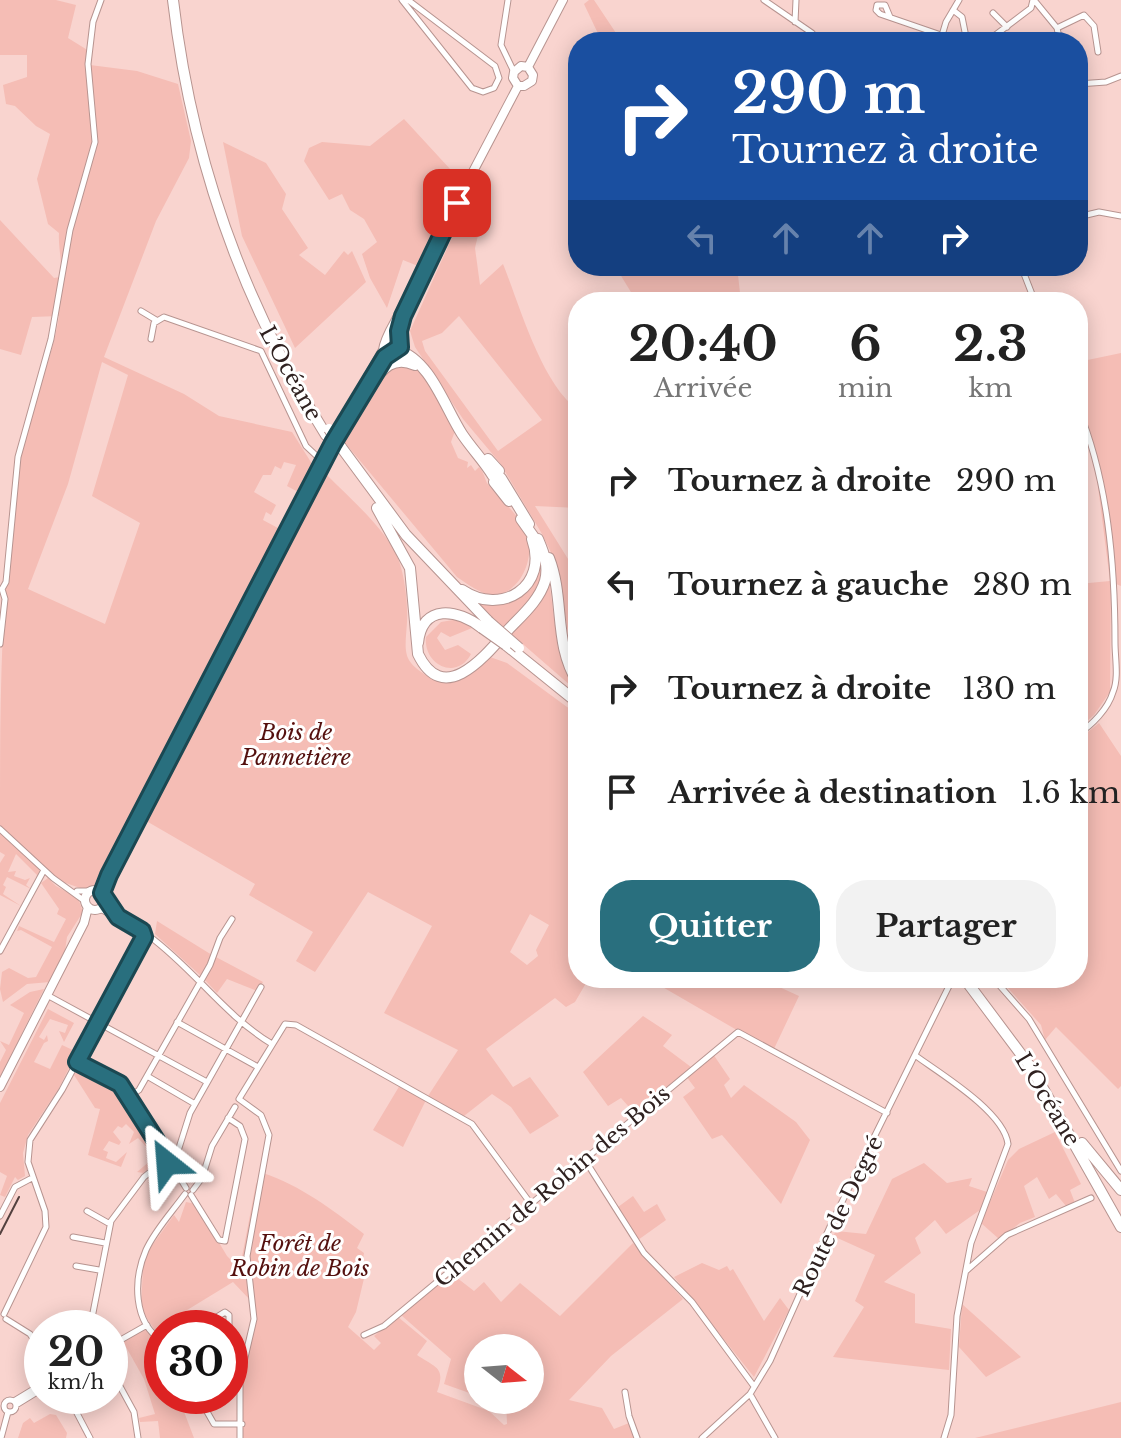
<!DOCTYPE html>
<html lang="fr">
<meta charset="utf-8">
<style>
body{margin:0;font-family:"Libre Baskerville",serif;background:#f2f2f2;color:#222;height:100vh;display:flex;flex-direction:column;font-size:30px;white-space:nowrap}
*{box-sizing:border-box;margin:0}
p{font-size:26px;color:#767676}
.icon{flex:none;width:44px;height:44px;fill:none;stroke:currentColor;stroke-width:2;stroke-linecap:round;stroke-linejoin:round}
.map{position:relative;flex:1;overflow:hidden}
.side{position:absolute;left:568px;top:292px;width:520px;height:696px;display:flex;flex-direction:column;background:#fff;border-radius:32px;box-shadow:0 4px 20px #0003}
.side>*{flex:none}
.top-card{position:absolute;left:568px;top:32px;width:520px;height:244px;border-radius:32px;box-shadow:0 4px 20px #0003;background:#1a4fa0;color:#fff;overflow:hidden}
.needle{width:52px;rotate:107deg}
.fabs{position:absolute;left:464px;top:1334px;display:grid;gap:16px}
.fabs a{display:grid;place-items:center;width:80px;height:80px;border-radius:50%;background:#fff;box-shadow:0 4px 20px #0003;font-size:40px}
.speed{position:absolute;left:24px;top:1310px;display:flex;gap:16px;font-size:40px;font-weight:700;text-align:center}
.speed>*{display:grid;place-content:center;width:104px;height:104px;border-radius:50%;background:#fff;box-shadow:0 4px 20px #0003;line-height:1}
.speed small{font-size:20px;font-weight:400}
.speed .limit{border:12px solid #d22;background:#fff;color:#111}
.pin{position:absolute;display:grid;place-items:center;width:68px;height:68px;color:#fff;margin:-34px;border-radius:16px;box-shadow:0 4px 12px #0006}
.me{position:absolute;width:88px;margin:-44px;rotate:332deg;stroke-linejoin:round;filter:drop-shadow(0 0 6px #0008)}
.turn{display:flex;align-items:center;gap:28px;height:168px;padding:0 32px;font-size:36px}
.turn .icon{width:104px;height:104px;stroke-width:2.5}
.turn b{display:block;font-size:56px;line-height:68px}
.lanes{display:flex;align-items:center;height:76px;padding:0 32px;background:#0003;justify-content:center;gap:40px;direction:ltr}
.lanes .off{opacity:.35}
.eta{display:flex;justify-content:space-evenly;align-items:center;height:136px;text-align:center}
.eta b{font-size:48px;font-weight:700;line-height:56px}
.action{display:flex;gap:16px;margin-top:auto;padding:16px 32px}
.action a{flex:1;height:92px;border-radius:32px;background:#296f7e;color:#fff;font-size:32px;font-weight:700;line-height:92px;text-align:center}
.action a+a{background:#f2f2f2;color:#222}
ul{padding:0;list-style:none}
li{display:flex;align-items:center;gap:24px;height:104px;padding:0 32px}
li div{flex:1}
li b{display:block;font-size:30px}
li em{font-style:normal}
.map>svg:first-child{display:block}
.green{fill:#f5bdb5;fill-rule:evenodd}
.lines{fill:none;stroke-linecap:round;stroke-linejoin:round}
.minor-casing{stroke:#b79490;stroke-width:7}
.major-casing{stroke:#b79490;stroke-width:10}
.highway-casing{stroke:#b79490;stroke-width:12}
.minor{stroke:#fff;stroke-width:5}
.major{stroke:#fff;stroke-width:8}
.highway{stroke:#fff;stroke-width:10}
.tram{stroke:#53413f;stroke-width:2}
.highway-bridge-casing{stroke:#b79490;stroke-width:12;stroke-linecap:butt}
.highway-bridge{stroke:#fff;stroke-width:10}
.route-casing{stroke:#1b4852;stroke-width:20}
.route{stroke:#296f7e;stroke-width:14}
.labels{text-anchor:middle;stroke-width:6;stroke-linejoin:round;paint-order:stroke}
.street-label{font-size:22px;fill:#2f2120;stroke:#fff}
.park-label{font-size:22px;font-style:italic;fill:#54100e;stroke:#fff}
</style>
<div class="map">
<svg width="1121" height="1438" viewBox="0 0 1121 1438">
<rect width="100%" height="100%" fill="#f9d4cf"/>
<!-- green -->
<path class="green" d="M0 0H56L76 5 68 38 89 51 90 65 137 71 178 84 191 141 189 158 156 221 104 357 184 394 219 416 292 432 314 467 300 493 287 486 296 465 284 462 281 469 275 466 271 475H263L254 492 276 505 271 515 266 512 263 520 289 534 323 471C345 494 389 531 399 561 405 578 408 604 407 622 405 653 401 661 431 678 456 691 473 674 490 657L507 663 578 715V978H589L575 1002 566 1007 555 998 486 1049 513 1087 530 1077 559 1116 530 1134 511 1107 492 1094 464 1116 428 1096 458 1050 384 1013 432 926 368 892 315 972 296 961 313 932 249 895 255 884 136 815 103 880 86 890 57 880 0 828C0 708 0 588 18 469 25 416 51 368 59 316L32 317 21 355 0 349V220L54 278 60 277C63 264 58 247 59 233L48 224 37 179 50 134 36 126 15 106 6 104 3 85 27 77V55H0ZM102 362 128 375 92 496 140 523 105 624 28 589 68 484ZM530 914 549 925 536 950 538 956 527 965 510 952Z
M589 0H594L622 42H602L584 4Z
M404 119 462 182 418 266 403 260 387 308 370 278 362 254 377 242 364 219 350 210 342 194 329 200 304 161 309 148 322 142 370 146Z
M223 142 266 163 286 194 282 209 308 248 299 255 325 275 344 251 348 255 352 251 366 282 295 348 242 236Z
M472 193 485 206 475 248 480 285 503 264C520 306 541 383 578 410V508L535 506 578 575V634L568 633 558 567 542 534 500 463 463 419 415 347 410 331ZM459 316 542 420 498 451 425 351 422 341 442 333Z
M615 266H687L695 275 710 266H737L741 302H637Z
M1121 353V586L1111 582 1110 692 1094 715 1078 729V584L1110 581 1095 463 1084 434 1078 436V362Z
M393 365 414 367 421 372 456 428 451 442 458 458 468 462 467 468 471 465 475 471 479 467C484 472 484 477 487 483 501 502 526 518 529 543 532 564 518 593 496 595 482 596 468 584 457 577L341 438 381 375Z
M537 554 543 565 537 592 504 629 470 599 516 597Z
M548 572 558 648 578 692 509 632Z
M459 619 469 623 472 628 450 637 441 632 437 638 445 650 458 645 471 654C457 681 423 665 426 637L441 622Z
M1099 723 1121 756V1086L1118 1089 1056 1027 1045 1040 1041 1025 999 978H1078V843L1084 831 1078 827V740Z
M0 833 40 869 35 882 37 875 16 854 8 872 16 871 14 876 25 880 30 878 26 885 31 889 7 877 3 885 6 887 3 894 21 906 0 895V863L5 855 0 852Z
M48 878 56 886 78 898 83 912 67 937 65 951 50 982 27 984 3 1002 0 989 2 972 9 968 28 978 36 977 52 947 21 930 17 931 19 926 54 942 66 919 57 914 59 909 41 883Z
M157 921 212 955 202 977 155 934Z
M214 956 263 982 257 991 227 979 217 993 204 979Z
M647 978H776L775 985 799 996 773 1051Z
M44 989 0 1077V1062L6 1050 0 1041 9 1045 24 1013 10 1005 30 992Z
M48 1009 74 1023 64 1042 59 1031 65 1033 68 1025 50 1019 39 1037 44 1040 47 1035 48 1041 44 1043 34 1062 50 1069 62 1045 77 1052 59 1088 28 1135 23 1153 25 1176 18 1180 15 1177 5 1197 0 1195 7 1176 0 1172V1103Z
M643 1016 672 1035 663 1046 691 1067 637 1116 621 1098 608 1106 583 1072Z
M713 1054 730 1079 724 1085 731 1098 744 1085 796 1122 810 1140 781 1204 722 1135 712 1139 683 1097 695 1088 686 1076Z
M80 1067 120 1088 160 1150 155 1154 159 1160 143 1173 137 1172 150 1161 151 1152 138 1138 129 1144 134 1132 126 1124 122 1128 118 1126 113 1132 121 1142 119 1145 109 1141 103 1150 108 1152 106 1158 116 1162 127 1152 121 1167 88 1155 100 1109 95 1108 74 1075Z
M400 1085 426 1100 403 1147 373 1130Z
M1055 1132 1081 1184 1070 1190 1075 1203 1066 1206 1056 1194 1049 1199 1037 1177 1024 1186 1035 1217 1020 1223 999 1239 981 1223 1008 1160 1019 1149Z
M924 1163 947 1183 972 1178 969 1186 987 1192 980 1210 946 1234 935 1220 915 1238 921 1253 884 1282 915 1294V1323L951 1329 949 1370 833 1357 864 1307 855 1301 875 1255 833 1236 836 1231 866 1234 892 1179Z
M263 1173C301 1186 332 1209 364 1234L357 1248 364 1253 362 1264 367 1266 356 1312 348 1327 374 1350 381 1343 374 1336 398 1317 427 1341 417 1355C436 1368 446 1367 437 1392L489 1411 504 1425 507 1424 506 1400H530V1348H478V1396L444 1384 451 1359 401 1315 452 1274 474 1291 484 1282 501 1302 520 1283 560 1316 633 1243 683 1299 611 1356 569 1400 602 1408 614 1429 629 1423 634 1438H240V1379L254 1319 250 1300 233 1282 161 1326 162 1335H158L141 1309 143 1267 148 1251 174 1215 179 1222 186 1202 196 1204 227 1256 237 1266 241 1262 256 1184Z
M633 1196 644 1212 657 1204 666 1220 638 1240 618 1207Z
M702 1263 719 1270 727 1266 730 1271 733 1269 764 1321 780 1298 789 1310 754 1377 674 1277Z
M962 1304 1021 1357 986 1377 959 1347Z
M145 1329 162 1345V1396H178L194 1438H160L158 1421 140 1422 139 1418 155 1414 144 1379 126 1347 110 1356V1349Z
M1121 1402V1438H975Z
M50 1414 56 1415 67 1433 66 1438H18L23 1423 30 1418 34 1423Z"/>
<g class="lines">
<!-- minor casing -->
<g class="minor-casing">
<path id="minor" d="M402 0 472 88 483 92 494 88 499 78 495 66 408 0
M508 0 501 45 514 72
M764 0 812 33 820 42
M1034 0 1057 28 1060 42
M953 10 962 17 967 42
M993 13 1007 27
M890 17 885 5H877L876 10 880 14 941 35
M795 22 796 0
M1057 28 1084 15 1094 26 1098 52
M829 36 841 42
M940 42 946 22 959 0
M986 42 1031 8 1033 0
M1043 42 1059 39
M1078 84 1106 82 1121 76
M1078 217 1099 212 1121 216
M1021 266 1035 302
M141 311 156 320
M151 339 154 323 164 317 261 351 306 446 322 461
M1078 408C1108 481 1115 564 1115 643 1115 658 1119 678 1113 692 1108 709 1092 725 1078 734
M2 589 6 582 18 457 51 339 70 230 95 142 88 64 93 22 101 0
M0 644 5 599 2 589
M0 829 53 878 86 902
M77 891H91
M105 900 115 913
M100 909 142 931
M145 930 149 933 146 937 142 933Z
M149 936C194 969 224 1015 272 1044
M0 951 44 870
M993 978 1029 1019 1121 1171
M47 995 207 1082
M177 1022 258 1067
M916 1056C941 1074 1004 1112 1008 1144L971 1243 957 1316 951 1415 944 1438
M77 1062 120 1084 165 1155
M147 1076 195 1104
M129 1097 139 1090 210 965 220 938 232 919
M171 1156 178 1151 190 1113 261 987
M585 1160 644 1253 692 1302 753 1385
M170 1162 186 1188
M193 1190 202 1178 212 1146 235 1107
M191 1195 219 1240 225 1241 245 1139 240 1126 228 1118
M87 1211 110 1224
M0 1216 15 1187 32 1178
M73 1237 105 1243
M76 1266 99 1270
M966 1271 1007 1235 1091 1198
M4 1314 46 1227 45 1211 28 1162 30 1140 62 1090 144 937
M6 1319 30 1334 42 1352
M90 1328 111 1221 144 1177 164 1161
M199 1328 225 1312 229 1315V1328
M364 1335 384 1326 738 1032 887 1113
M162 1341C133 1322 133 1280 146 1250 155 1230 172 1212 185 1194
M110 1346 147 1325
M110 1368 134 1412 138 1438
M625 1392 629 1416 637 1438
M750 1394 775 1438
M68 1396 90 1438
M198 1396 214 1424H242
M4 1406a6 6 0 1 1 12 0a6 6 0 1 1-12 0Z
M14 1401 42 1384
M16 1405 42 1389
M1 1438 8 1412
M240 1438V1379L254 1319 247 1256 269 1135 261 1115 239 1099 285 1024 296 1025 472 1124 531 1204
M702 1438 750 1394 770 1361 833 1220 953 978"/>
</g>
<!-- major casing -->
<g class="major-casing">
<path id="major" d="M528 67 563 0
M518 86 513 78 514 72 521 66 528 67
M518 86H524L532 81 533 75 528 67
M381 362 401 345V323
M85 900a10 10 0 1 1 20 0a10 10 0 1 1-20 0Z
M102 893 109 875 337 432 383 350C385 334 399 318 405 301L518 86
M0 1087 84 923 88 907"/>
</g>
<!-- highway casing -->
<g class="highway-casing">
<path id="highway" d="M173 0C191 156 242 302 326 435
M397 350C430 359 445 408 462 434 472 449 484 461 493 476
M364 393C379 375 389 353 415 365
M341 447 406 535 488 621
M488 459 499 471
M501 478 529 524
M494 482 509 501
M377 508 410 568 418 654C444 708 486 655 508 630 521 616 539 601 545 581 549 566 544 553 538 539
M521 519 538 543
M549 558C565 599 553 644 578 683
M462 590C502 617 549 586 532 539
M418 643C422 603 458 609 482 628
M506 645 578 703
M964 978 1032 1069 1121 1227
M1082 1143 1121 1190"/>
</g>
<!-- minor -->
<use href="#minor" class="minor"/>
<!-- major -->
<use href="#major" class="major"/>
<!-- highway -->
<use href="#highway" class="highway"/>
<!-- tram -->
<path class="tram" d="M0 1234 19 1197"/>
<!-- highway-bridge casing -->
<g class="highway-bridge-casing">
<path id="highway-bridge" d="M329 429 341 447
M488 621 519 648
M482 628 506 645"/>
</g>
<!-- highway-bridge -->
<use href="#highway-bridge" class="highway-bridge"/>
</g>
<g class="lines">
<!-- route casing -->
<g class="route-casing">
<path id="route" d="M167 1163 164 1153 120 1084 77 1062 144 937 142 931 118 917 102 893 109 875 333 443 385 357 400 347 399 331 403 316 457 203"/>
</g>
<!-- route -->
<use href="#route" class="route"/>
</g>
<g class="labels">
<!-- street labels -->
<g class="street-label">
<text transform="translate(291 373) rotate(61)" y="8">L’Océane</text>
<text transform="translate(1048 1099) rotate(59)" y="8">L’Océane</text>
<text transform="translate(552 1186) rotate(-40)" y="8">Chemin de Robin des Bois</text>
<text transform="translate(838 1216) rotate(-64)" y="8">Route de Degré</text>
</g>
<!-- park labels -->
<g class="park-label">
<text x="296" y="740">Bois de<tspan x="296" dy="25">Pannetière</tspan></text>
<text x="300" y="1251">Forêt de<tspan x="300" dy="25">Robin de Bois</tspan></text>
</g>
</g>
</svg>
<div class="fabs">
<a><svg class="needle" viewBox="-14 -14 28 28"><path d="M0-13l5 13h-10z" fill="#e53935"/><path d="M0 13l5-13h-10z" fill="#767676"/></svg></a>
</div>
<div class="speed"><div>20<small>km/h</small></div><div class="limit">30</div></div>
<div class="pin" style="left:457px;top:203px;background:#d93025"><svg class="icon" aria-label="arrive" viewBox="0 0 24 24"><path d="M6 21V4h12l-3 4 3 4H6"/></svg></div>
<svg class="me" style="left:167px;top:1163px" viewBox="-20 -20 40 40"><path d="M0-17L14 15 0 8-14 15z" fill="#296f7e" stroke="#fff" stroke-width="4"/></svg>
<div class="top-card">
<div class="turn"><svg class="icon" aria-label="right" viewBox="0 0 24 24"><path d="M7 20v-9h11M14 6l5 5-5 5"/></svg><div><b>290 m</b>Tournez à droite</div></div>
<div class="lanes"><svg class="icon off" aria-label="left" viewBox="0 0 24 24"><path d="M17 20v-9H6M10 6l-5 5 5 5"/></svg><svg class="icon off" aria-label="ahead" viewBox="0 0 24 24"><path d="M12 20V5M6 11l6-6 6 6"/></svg><svg class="icon off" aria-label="ahead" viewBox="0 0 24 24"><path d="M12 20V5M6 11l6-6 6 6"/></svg><svg class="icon" aria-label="right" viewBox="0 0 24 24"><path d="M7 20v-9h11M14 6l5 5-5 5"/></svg></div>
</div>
<section class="side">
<div class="eta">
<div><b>20:40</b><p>Arrivée</p></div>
<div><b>6</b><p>min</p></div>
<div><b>2.3</b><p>km</p></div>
</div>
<ul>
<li><svg class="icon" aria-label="right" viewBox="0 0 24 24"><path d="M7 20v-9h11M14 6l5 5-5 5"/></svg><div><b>Tournez à droite</b></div><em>290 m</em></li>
<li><svg class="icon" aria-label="left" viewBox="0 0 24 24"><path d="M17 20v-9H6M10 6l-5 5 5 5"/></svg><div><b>Tournez à gauche</b></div><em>280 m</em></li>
<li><svg class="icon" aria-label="right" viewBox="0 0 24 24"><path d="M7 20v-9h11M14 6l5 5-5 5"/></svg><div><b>Tournez à droite</b></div><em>130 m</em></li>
<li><svg class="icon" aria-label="arrive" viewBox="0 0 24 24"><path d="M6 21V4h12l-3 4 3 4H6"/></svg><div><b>Arrivée à destination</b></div><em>1.6 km</em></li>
</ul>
<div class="action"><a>Quitter</a><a>Partager</a></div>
</section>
</div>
